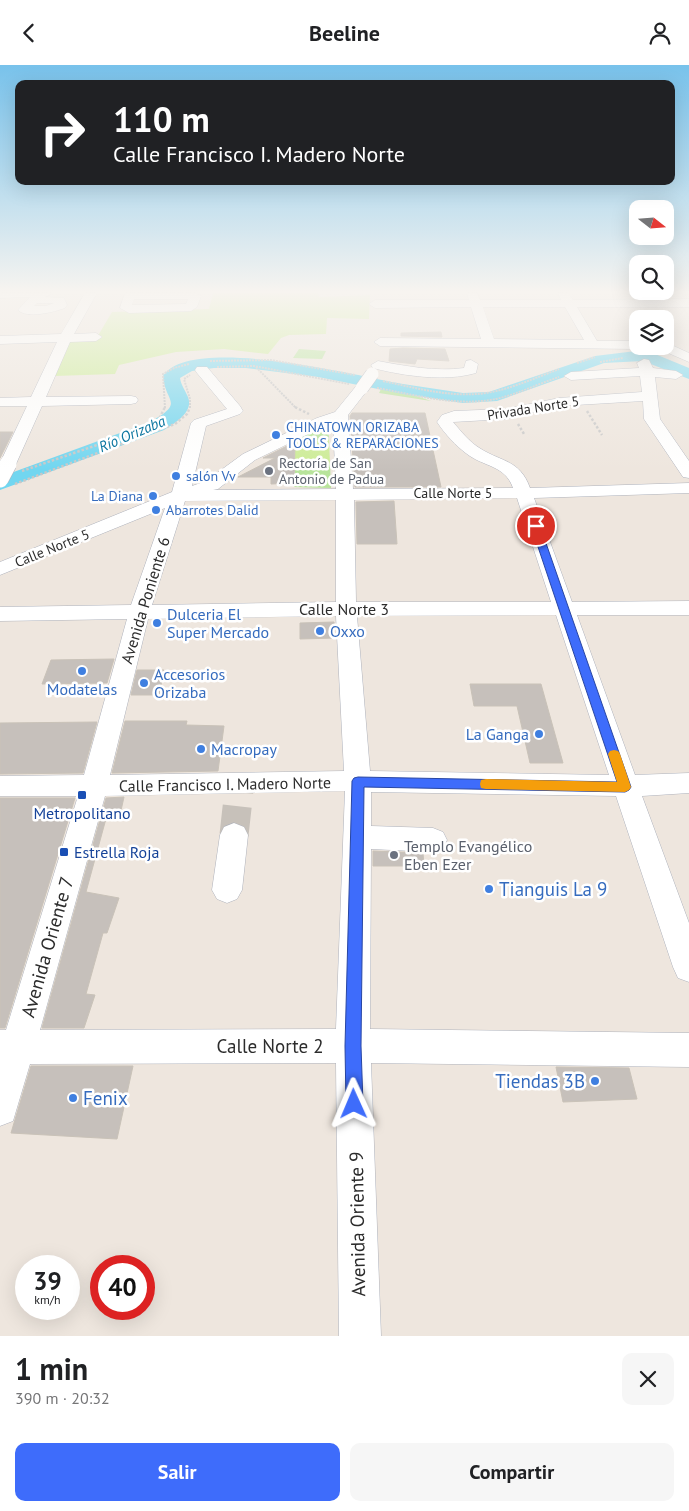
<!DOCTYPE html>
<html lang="es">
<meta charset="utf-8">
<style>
body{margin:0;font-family:"PT Sans",sans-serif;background:#f6f6f6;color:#202124;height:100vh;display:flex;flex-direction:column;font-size:19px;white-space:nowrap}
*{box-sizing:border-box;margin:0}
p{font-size:16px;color:#757577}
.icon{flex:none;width:28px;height:28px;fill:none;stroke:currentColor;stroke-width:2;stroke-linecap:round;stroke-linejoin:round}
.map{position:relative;height:1271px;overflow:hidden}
.drawer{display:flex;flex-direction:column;background:#fff;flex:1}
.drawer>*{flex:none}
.hud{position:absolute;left:15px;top:15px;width:660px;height:105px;border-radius:10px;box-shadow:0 5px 20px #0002;background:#202124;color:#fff;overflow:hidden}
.needle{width:32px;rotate:107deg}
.controls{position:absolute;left:629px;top:135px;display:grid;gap:10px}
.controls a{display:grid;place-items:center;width:45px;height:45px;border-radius:10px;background:#fff;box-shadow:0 5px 20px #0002;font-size:25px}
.speed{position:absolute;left:15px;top:1190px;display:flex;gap:10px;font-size:25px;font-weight:700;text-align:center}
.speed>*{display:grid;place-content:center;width:65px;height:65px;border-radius:50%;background:#fff;box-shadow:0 5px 20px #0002;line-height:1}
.speed small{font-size:12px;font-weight:400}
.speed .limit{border:8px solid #d22;background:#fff;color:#111}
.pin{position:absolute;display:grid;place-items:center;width:42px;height:42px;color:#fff;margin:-21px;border:2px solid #fff;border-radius:50%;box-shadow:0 1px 5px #0007}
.me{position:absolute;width:55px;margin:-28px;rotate:359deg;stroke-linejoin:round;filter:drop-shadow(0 0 4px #0008)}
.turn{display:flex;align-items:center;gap:18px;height:105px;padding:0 15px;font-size:22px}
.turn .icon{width:65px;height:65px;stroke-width:2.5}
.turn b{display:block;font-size:35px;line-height:42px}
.round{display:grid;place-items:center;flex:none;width:52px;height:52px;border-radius:10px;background:#f6f6f6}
.headline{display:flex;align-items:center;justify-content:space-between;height:85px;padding:0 15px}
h1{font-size:30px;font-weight:700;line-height:38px}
.action{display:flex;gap:10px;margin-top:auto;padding:10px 15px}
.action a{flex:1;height:58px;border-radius:10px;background:#3e6cfb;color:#fff;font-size:20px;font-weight:700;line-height:58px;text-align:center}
.action a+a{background:#f6f6f6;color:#202124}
header{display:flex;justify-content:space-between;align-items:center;height:65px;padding:0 15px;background:#fff;font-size:22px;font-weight:700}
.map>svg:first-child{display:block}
.green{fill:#b8e49b}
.pitch{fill:#ccec96}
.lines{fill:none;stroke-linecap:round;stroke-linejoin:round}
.river{fill:#71d6f0;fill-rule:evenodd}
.building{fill:#c6c0bb;stroke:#c9c2b8}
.minor-tunnel{stroke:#c7c1ba;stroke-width:29;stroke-dasharray:29 14;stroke-linecap:butt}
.minor-casing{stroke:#aeb2bc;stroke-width:1}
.path-far1{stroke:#c8c8c8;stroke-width:2;stroke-dasharray:2 1;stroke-linecap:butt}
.path{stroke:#c8c8c8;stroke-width:2.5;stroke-dasharray:2.5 2;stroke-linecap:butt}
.minor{fill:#fff;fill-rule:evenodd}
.minor-bridge-far1-casing{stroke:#aeb2bc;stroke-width:14;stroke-linecap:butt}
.minor-bridge-casing{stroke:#aeb2bc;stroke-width:18;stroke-linecap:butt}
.minor-bridge-far1{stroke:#fff;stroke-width:13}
.minor-bridge{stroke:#fff;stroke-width:17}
.route{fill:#3e6cfb;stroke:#2846a3}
.slow{fill:#f59e0b}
.shop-dot{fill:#3f7fe0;stroke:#fff;stroke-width:2}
.worship-dot{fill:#6b7280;stroke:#fff;stroke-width:2}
.transit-dot{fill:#1a4fb4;stroke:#fff;stroke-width:2}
.labels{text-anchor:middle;stroke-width:5;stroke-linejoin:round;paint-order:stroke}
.far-street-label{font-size:14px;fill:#2c2c2c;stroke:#fff}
.far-shop-label{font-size:14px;fill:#366cbe;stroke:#fff;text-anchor:start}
.far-worship-label{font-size:14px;fill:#5b616d;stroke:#fff;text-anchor:start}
.far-water-label{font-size:15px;font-style:italic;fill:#0c76a0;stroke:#fff}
.street-label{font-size:16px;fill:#2c2c2c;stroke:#fff}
.shop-label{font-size:16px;fill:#366cbe;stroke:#fff;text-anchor:start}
.transit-label{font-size:16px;fill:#164399;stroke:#fff}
.worship-label{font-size:16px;fill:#5b616d;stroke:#fff;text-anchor:start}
.near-shop-label{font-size:19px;fill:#366cbe;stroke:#fff;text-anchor:start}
.near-street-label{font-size:19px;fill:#2c2c2c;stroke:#fff}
</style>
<header><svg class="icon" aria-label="back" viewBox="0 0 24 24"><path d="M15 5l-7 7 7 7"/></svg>Beeline<svg class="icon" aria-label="person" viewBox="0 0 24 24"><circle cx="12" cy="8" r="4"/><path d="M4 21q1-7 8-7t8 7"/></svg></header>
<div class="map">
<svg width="689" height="1271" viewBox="0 0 689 1271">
<rect width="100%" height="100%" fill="#eee6de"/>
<!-- green -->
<path class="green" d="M299 284 326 286 322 294 293 293Z
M382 322H391L431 336 379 328Z
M328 357 329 375 295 376Z
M295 399H330L331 423 294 422Z"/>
<!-- pitch -->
<path class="pitch" d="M213 228H318L319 232 370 230 369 254 327 253 326 269 289 270 281 273 268 289 224 284 176 287 119 300 115 309 54 311 72 269H99L112 247 209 244Z
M329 375 330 399H295V376Z"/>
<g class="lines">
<!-- river -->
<path class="river" d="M636 286 655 289 689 303V314L643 296 604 298 497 336 463 338 403 329 318 312 246 303H214L192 306 180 313C181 320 185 325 188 332 194 347 175 358 164 365L0 425V412L150 357C186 337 165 338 163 311 191 269 358 311 403 319 423 322 443 325 463 328L489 327 595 291Z"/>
</g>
<!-- building -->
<path class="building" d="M441 267 442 272 401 271V268Z
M403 283 445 284 449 296 417 294 415 299 389 296 390 284Z
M352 348H425L441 422H355L350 351Z
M0 367H13L0 393Z
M289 380H295L294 418 271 419V412H238L275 393H263Z
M394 436 397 479H357L356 437Z
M334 557 335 573 300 574V558Z
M114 594 107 618 42 619 51 595Z
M137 605H164L159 630H131Z
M470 619H541L563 698H530L517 641H474Z
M125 656H187L186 660 224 661 218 706 112 708Z
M97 657 83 708 0 709V658Z
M124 732 120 750H107L86 827 119 833 107 868H103L86 929 95 930 84 963H42L106 733Z
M0 733H75L5 963H0Z
M373 786 423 788 424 801H373Z
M31 1001H133L117 1074 11 1068Z
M556 1002 629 1003 637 1034 563 1037Z"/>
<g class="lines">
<!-- minor-tunnel -->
<path class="minor-tunnel" d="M234 770 239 725"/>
<!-- minor casing -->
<g class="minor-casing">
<path id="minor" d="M0 228H51L50 230 44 232 64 233 67 240 65 243C54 247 27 254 18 245L30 232 0 233ZM37 238H54L46 241H34Z
M85 228H97L74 269 96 268 102 272 96 276 70 277 46 332 131 331 136 332 138 335 136 338 131 339 42 341 16 399 14 403H2L0 398 27 341H0V333L31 332 57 277 0 279V271L61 269Z
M125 228H195L201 231 197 242 191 246 129 248 120 243ZM134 234H188L186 239 132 240Z
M467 228H477L480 235H561L558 228H568L573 235 689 234V242H577L597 276H638V281H644L638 284 380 281 374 277 380 273 481 274 471 242 375 243 369 239 375 235H469ZM483 242H565L584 275 494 274Z
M665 277 689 288V297L659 284 658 281H665Z
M644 294 649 295 653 303 676 306 683 310 676 314 655 312 660 354 689 396V413L683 412 644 354 643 336 559 341 506 354 453 357C461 366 469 377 481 384 502 397 520 395 530 423L689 418V428L534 433 572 537 689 536V550H577L635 710 689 708V728L642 731 689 858V917L678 913 673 902 616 731 371 727V761L433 763 443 767 447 775 443 783 433 787 371 784 370 964 689 968V1002L371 998 381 1271H339L336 998 30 999 13 1056 0 1061V965H6L78 731H0V711L84 710 127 554 0 556V542L131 540 165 443 0 510V497L172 427 191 358 194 355 227 344 197 308 195 305 197 302H207L240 341 243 346 240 349 206 361 192 421 206 416 243 389 317 353 335 347 357 320H367L369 323 348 350 353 424 513 423C505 400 484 402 467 389 456 381 445 369 437 357L442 350 454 346 506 344 559 333 642 327 640 311 571 315 564 311 571 307 639 303 637 298ZM333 357 336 424 213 425 218 424 255 395ZM517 433 551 537H356L354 435ZM336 435V537L152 540 185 436ZM556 550 609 710 370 706 357 551ZM336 551 344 706 110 710 148 554ZM345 726 336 964 40 965 105 731Z
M471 295 478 299 476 308C445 317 404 311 373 303L371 300 378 296C405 301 436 307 464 303L466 296Z
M234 758 244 762 248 770 242 825 237 834 227 838 217 834 212 825 220 770 224 762Z"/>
</g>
<!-- path-far1 -->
<path class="path-far1" d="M210 296 271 295 355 310
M600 297 623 293
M577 298 595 292
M217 302 254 301 349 319
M256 302 296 343
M383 316C416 323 451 333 486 328 511 324 535 313 559 304
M377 323C416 330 457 342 496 334 518 329 538 319 559 312
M165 343 163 309 174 303 189 299
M190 343V334L184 314 190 310"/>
<!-- path -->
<path class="path" d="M295 342 309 349
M587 346 602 370
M518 359 524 369
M22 406 152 361 159 354 165 342
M15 419 175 359 187 349 190 342"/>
<!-- minor -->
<use href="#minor" class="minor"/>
<!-- minor-bridge-far1 casing -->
<g class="minor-bridge-far1-casing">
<path id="minor-bridge-far1" d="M362 323 372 309"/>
</g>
<!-- minor-bridge casing -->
<g class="minor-bridge-casing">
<path id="minor-bridge" d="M0 414 8 399"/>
</g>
<!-- minor-bridge-far1 -->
<use href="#minor-bridge-far1" class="minor-bridge-far1"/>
<!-- minor-bridge -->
<use href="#minor-bridge" class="minor-bridge"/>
</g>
<!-- sky -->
<linearGradient id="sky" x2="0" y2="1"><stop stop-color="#78c2eb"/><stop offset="0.56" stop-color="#f7f4f0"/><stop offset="1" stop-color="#f7f4f0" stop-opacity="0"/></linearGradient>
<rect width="689" height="405" fill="url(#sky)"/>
<!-- route -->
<path class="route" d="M536 458 540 461 631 722 629 725 625 727 364 722 361 981 363 1039 360 1045 354 1048 348 1045 346 1039 345 981 352 716 354 713 358 712 617 717 531 461Z"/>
<!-- slow -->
<path class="slow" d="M614 685 618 686 620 689 631 722 629 725 625 727 486 724 481 723 480 719 481 715 486 714 617 717 608 689 610 686Z"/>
<!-- markers -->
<g class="shop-dot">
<circle cx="276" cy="370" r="5"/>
<circle cx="176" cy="411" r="5"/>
<circle cx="153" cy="431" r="5"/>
<circle cx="156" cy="445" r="5"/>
<circle cx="157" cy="558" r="5"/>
<circle cx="320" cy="566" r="5"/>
<circle cx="82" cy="606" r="5"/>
<circle cx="144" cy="618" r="5"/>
<circle cx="539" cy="669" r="5"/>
<circle cx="201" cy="684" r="5"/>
<circle cx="489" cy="824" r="5"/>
<circle cx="595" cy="1016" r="5"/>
<circle cx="73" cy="1033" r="5"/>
</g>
<g class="worship-dot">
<circle cx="269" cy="406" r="5"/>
<circle cx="394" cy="790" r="5"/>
</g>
<g class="transit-dot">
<rect x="77" y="725" width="10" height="10" rx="2.5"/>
<rect x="59" y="782" width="10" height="10" rx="2.5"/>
</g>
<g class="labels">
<!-- far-street labels -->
<g class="far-street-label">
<text transform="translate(533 343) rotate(-9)" y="5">Privada Norte 5</text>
<text x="453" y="433">Calle Norte 5</text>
<text transform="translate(52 483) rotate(-22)" y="5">Calle Norte 5</text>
</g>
<!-- far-shop labels -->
<g class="far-shop-label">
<text x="286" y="367">CHINATOWN ORIZABA<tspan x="286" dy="16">TOOLS &amp; REPARACIONES</tspan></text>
<text x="186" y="416">salón Vv</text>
<text x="143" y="436" text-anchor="end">La Diana</text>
<text x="166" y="450">Abarrotes Dalid</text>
</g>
<!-- far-worship labels -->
<g class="far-worship-label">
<text x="279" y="403">Rectoría de San<tspan x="279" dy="16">Antonio de Padua</tspan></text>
</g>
<!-- far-water labels -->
<g class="far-water-label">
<text transform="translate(132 369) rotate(-23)" y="5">Río Orizaba</text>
</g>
<!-- street labels -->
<g class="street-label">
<text transform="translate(145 535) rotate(-73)" y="6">Avenida Poniente 6</text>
<text x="344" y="550">Calle Norte 3</text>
<text transform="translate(225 719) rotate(-1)" y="6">Calle Francisco I. Madero Norte</text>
</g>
<!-- shop labels -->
<g class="shop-label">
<text x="167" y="555">Dulceria El<tspan x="167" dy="18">Super Mercado</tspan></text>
<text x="330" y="572">Oxxo</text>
<text x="154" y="615">Accesorios<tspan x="154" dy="18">Orizaba</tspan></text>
<text x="82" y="630" text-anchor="middle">Modatelas</text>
<text x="529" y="675" text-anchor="end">La Ganga</text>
<text x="211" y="690">Macropay</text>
</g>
<!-- transit labels -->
<g class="transit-label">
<text x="82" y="754">Metropolitano</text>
<text x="74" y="793" text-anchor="start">Estrella Roja</text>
</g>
<!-- worship labels -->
<g class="worship-label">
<text x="404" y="787">Templo Evangélico<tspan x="404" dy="18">Eben Ezer</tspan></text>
</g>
<!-- near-shop labels -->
<g class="near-shop-label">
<text x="499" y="831">Tianguis La 9</text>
<text x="585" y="1023" text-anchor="end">Tiendas 3B</text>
<text x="83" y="1040">Fenix</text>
</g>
<!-- near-street labels -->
<g class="near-street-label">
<text transform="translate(47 882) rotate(-74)" y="7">Avenida Oriente 7</text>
<text x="270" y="988">Calle Norte 2</text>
<text transform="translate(357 1159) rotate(-91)" y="7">Avenida Oriente 9</text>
</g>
</g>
</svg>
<div class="controls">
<a><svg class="needle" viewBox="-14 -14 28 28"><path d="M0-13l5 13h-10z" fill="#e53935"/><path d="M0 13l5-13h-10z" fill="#757577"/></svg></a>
<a><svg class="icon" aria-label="search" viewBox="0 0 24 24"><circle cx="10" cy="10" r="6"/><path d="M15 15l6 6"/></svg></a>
<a><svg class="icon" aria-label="layers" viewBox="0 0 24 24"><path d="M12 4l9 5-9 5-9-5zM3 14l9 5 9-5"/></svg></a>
</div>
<div class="speed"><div>39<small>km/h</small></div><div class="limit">40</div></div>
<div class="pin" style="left:536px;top:461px;background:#d93025"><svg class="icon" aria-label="arrive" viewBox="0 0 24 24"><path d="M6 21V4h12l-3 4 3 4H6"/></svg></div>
<svg class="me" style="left:354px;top:1039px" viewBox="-20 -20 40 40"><path d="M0-17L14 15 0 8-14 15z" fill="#3e6cfb" stroke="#fff" stroke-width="4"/></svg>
<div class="hud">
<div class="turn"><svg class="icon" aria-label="right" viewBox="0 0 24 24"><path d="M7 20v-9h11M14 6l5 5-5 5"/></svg><div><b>110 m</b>Calle Francisco I. Madero Norte</div></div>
</div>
</div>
<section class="drawer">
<div class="headline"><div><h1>1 min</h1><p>390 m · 20:32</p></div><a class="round"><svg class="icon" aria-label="close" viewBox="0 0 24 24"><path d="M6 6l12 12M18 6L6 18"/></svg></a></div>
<div class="action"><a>Salir</a><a>Compartir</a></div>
</section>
